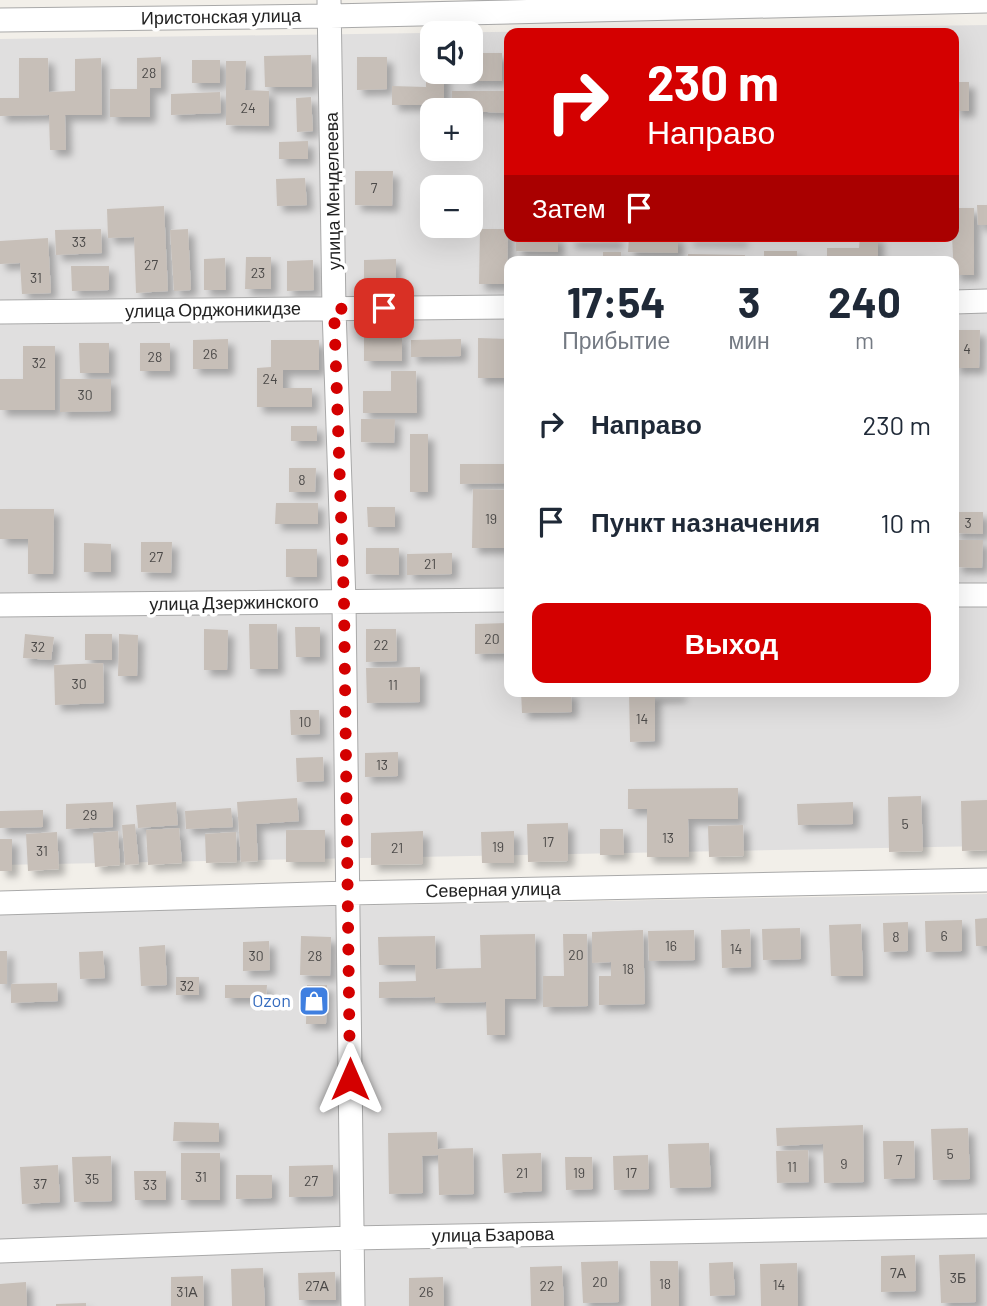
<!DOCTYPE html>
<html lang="ru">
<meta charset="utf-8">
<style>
body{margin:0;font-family:Barlow,sans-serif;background:#f6f6f7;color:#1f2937;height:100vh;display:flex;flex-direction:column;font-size:26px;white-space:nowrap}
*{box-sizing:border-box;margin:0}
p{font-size:23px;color:#747a83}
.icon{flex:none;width:38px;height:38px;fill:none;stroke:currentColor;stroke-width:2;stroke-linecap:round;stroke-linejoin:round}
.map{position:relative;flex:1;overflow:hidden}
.details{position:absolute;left:504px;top:256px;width:455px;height:441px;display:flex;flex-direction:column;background:#fff;border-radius:14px;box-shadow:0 7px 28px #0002}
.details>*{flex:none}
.guide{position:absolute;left:504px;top:28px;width:455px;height:214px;border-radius:14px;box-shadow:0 7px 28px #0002;background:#d40000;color:#fff;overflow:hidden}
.fabs{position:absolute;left:420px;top:21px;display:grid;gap:14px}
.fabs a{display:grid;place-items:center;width:63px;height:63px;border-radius:14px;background:#fff;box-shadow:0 7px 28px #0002;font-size:35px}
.pin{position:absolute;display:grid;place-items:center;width:60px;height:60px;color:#fff;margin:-30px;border-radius:14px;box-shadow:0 4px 10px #0006}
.me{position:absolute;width:77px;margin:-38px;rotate:0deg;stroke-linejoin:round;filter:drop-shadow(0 0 5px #0008)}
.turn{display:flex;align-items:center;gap:24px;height:147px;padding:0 28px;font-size:32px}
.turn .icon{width:91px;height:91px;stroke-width:2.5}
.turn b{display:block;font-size:49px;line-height:60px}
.then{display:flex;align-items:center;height:66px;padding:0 28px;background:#0003;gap:14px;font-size:26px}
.eta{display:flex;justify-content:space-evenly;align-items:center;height:119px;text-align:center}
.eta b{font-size:42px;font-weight:700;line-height:49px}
.primary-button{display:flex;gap:14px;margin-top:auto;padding:14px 28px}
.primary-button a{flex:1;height:80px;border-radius:14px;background:#d40000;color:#fff;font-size:28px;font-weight:700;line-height:80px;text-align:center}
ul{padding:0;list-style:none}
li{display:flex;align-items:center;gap:21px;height:98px;padding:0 28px}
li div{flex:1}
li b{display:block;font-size:26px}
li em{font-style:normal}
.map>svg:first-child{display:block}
.residential{fill:#e0dfdf;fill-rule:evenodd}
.building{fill:#c7bfb8;filter:url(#shadow)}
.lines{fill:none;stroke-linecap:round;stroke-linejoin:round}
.street-casing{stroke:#a9a9a9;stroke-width:25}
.street{stroke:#fff;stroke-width:23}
.route{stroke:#d40000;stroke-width:12;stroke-dasharray:0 21.6}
.labels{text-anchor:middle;stroke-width:7;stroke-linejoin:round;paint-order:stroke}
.number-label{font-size:14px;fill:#4b4948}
.street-label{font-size:18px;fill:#222;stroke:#fff}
.shop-label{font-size:18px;fill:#366cbe;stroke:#fff;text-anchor:end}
</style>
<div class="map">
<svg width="987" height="1306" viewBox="0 0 987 1306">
<defs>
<filter id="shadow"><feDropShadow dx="6" dy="6" stdDeviation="3.5" flood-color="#0004"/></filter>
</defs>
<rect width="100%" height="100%" fill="#f2efe9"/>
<!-- residential -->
<path class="residential" d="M987 25V846L0 865V39ZM432 33H471V72H432ZM509 33H954V236H509ZM432 110H471V149H432ZM432 187H471V226H432ZM509 261H954V691H509Z
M987 894V1306H0V912Z"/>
<!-- building -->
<path class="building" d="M471 53H502V81H465L466 72H471Z
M311 55 312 87H265L264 56Z
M161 57V88H150V117H110V89H137V58Z
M357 57H387V89L357 90Z
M426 57H432V72H444V105H392V86L426 87Z
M19 58H48L49 92 75 91V59L101 58 102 115H65L66 150H50L49 115 0 116V98H19Z
M192 60H220V83H192Z
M226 61H246L245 90 269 91V126L226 125Z
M954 82H969V111H954Z
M452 91H505V113L452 110Z
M220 92 221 113 171 115V94Z
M311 97 313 131 297 132 296 98Z
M308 141V159H279V142Z
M355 171H393L392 206 355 205Z
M305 178 307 205 277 206 276 179Z
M977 205H987V225H978Z
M164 206 168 291 136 293 134 237 108 238 107 209Z
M954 208H974V275H954L952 236H954Z
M101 229 102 253 56 255 55 230Z
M188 229 191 290 174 291 170 230Z
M480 229H508L507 284H479Z
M516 236H558V252L516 251Z
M570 236H617V243L569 242Z
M629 236H678V253L628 252Z
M687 236H742V241L687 240Z
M860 236H878V261H827V248H859Z
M48 238 51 293 22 294 20 263 0 264V241Z
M764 251H797V261H764Z
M603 252H621V261H603Z
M688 254 745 255 744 261H687Z
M246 257H271V289H245Z
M534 257 568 258V261H534Z
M225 258 226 290H204V259Z
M655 258H680V261H655Z
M396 259V287L364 288V260Z
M313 260 314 290 287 291V261Z
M71 266H109V290L72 291Z
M954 330H980L979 368H954Z
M364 337H402V361H364Z
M478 338 509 339V378H478Z
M228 339V369H193V340Z
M461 339V356L411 357V340Z
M271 340H319V370H283V388H312V407H257V368L271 367Z
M79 343H109V373H80Z
M140 343H170V371H140Z
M23 346H55V410H0V379H23Z
M391 371H416L417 413H363V391H391Z
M60 379H111V411L60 412Z
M361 419H395L394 443 361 442Z
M291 426H317V441H291Z
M410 434H428V492H410Z
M460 464H509V483L460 484Z
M289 468H316L315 492H289Z
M473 489 509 490V548H472Z
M276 503H318V524H275Z
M367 507H395V527H368Z
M0 509H54L53 574H28V539H0Z
M954 512H983V534L954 533Z
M957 540H983L982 568 956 567Z
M141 542H172L171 573 141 572Z
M84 543 111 544V572H84Z
M366 548H399V575L366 574Z
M286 549H317V577H286Z
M452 553V574L407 575V554Z
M508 623 509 653 475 654V624Z
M249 624H277L278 669H250Z
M295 627H320V657H296Z
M204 629 228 630 227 670H204Z
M366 629H396L397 661 366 662Z
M25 634 54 637 51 660 23 658Z
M85 634H112V660H85Z
M119 634 138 635 137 676H118Z
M103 663 104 703 55 705 54 665Z
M420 667V702L367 703 366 668Z
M521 691H571L572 712 522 713Z
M629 691H680V696L655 697V741L630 742Z
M290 710H319L320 734 291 735Z
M398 752V776L365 777V753Z
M323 757 324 781 297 782 296 758Z
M738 788V819H688L689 857H647V809H628V789Z
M921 796 923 851 889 852 888 797Z
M297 798 299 821 256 824 258 861 241 862 237 802Z
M987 800V850L962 851 961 801Z
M113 802V827L66 829V804Z
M176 802 178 825 138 828 136 805Z
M853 802V824L798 825 797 804Z
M231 808 233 827 186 829 185 811Z
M43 810V827L0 828V811Z
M568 823V861L528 862 527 824Z
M135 824 139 864 125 865 122 825Z
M743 825 744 856 709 857 708 826Z
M179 828 182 863 148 865 146 830Z
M600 829H623L624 855H600Z
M286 830H325V862H286Z
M118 831 120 865 95 867 93 833Z
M423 831V864L371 865V833Z
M514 831V863H482L481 832Z
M57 832 59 869 28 871 26 834Z
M236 832 237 862 206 863 205 834Z
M0 839H12V871H0Z
M987 918V946H976L975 919Z
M962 920V951L926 952 925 921Z
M908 922V951L884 952 883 923Z
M861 924 863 976H831L829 925Z
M800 928 801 959 763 960 762 929Z
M750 929 751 967 722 968 721 930Z
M643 930 645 1004 599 1005V976H611V962L592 963V932Z
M694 930 695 960 649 961 648 931Z
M535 934 536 999H505V1035H487L486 1002 435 1003V997L379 998V982L416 981 415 965H379L378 937 435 936 436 969 481 968 480 935Z
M563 934H587L588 1006 543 1007V976H564Z
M301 936 331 937 330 976 300 975Z
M269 941 270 970 243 971V942Z
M165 945 167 985 141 986 139 947Z
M0 951H7V984H0Z
M103 951 105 978 80 979 79 952Z
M176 977H199V995H176Z
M57 983 58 1001 11 1003V984Z
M225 985H267L266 998H225Z
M307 985H327L326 1024H306Z
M174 1122 219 1123V1142L173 1141Z
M863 1125 864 1182 824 1183 823 1144 777 1146 776 1128Z
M968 1128 970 1179 933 1180 931 1129Z
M437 1132 438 1149 473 1148 474 1194 439 1195 438 1155 422 1156 423 1193 389 1194 388 1133Z
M883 1141H914L915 1178 884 1179Z
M709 1143 711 1187 670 1188 668 1144Z
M808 1150 809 1182 777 1183 776 1151Z
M181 1153H220V1200H181Z
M541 1153 542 1191 504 1193 502 1154Z
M648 1155 649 1189 614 1190 613 1156Z
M111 1156 112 1201 74 1202 72 1157Z
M565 1157H592L593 1189 566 1190Z
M58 1165 60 1202 22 1204 20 1167Z
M333 1165V1196L289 1197V1166Z
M134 1171H166V1200H135Z
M236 1175H272V1198L236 1199Z
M975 1254 976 1302 941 1303 939 1255Z
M915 1255 916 1291 881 1292V1256Z
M618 1261 619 1302 583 1303 581 1262Z
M650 1261H678L679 1306H651Z
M733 1262 735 1295 710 1296 709 1263Z
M797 1263 798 1306H761L760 1264Z
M562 1266 564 1306H531L530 1267Z
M263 1268 265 1306H232L231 1269Z
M335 1272 336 1300H299L298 1273Z
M203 1276 204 1306H171V1277Z
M443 1277 444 1306H409V1278Z
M26 1282 27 1306H0V1284Z
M86 1303V1306H56V1304Z"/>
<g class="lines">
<!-- street casing -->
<g class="street-casing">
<path id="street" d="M329 0 334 309 344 602 353 1306
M0 20 330 16 987 1
M954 302 987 301
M0 312 509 307
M954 595H987
M0 605 509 600
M0 903 349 893 987 880
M0 1251 351 1238 987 1226"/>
</g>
<!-- street -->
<use href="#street" class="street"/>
</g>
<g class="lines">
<!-- route -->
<path class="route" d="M350 1079 344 602 334 309 384 308"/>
</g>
<!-- icons -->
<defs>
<g id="shop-square" transform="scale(1.575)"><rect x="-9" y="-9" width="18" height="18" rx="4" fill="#3f7fe0" stroke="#fff"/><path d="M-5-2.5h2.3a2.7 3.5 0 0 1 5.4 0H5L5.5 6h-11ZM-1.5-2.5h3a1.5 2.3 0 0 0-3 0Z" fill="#fff"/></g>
</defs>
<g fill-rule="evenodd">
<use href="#shop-square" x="314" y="1001"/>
</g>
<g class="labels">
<!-- number labels -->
<g class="number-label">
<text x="149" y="78">28</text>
<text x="248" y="113">24</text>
<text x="374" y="193">7</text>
<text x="79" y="247">33</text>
<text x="151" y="270">27</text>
<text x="258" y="278">23</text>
<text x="36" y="283">31</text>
<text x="967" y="354">4</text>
<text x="210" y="359">26</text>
<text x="155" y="362">28</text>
<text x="39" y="368">32</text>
<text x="270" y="384">24</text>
<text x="85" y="400">30</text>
<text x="302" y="485">8</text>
<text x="491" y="524">19</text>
<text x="968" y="528">3</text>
<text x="156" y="562">27</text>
<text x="430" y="569">21</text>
<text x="492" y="644">20</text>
<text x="381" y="650">22</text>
<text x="38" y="652">32</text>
<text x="79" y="689">30</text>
<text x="393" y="690">11</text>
<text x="642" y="724">14</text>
<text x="305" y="727">10</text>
<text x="382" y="770">13</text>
<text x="90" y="820">29</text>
<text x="905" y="829">5</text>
<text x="668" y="843">13</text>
<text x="548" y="847">17</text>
<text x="498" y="852">19</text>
<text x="397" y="853">21</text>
<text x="42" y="856">31</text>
<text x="944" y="941">6</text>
<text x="896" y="942">8</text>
<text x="671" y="951">16</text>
<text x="736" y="954">14</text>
<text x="576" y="960">20</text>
<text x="256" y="961">30</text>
<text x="315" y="961">28</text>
<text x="628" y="974">18</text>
<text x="187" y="991">32</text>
<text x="950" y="1159">5</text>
<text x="899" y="1165">7</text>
<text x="844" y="1169">9</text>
<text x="792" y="1172">11</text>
<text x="522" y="1178">21</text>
<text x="579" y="1178">19</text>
<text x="631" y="1178">17</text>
<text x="201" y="1182">31</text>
<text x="92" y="1184">35</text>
<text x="311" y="1186">27</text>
<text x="40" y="1189">37</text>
<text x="150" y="1190">33</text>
<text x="898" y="1278">7А</text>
<text x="958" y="1283">3Б</text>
<text x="600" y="1287">20</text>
<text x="665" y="1289">18</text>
<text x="779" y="1290">14</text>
<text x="317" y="1291">27А</text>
<text x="547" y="1291">22</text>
<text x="187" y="1297">31А</text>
<text x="426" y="1297">26</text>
</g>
<!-- street labels -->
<g class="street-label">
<text transform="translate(221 17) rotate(-1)" y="6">Иристонская улица</text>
<text transform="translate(333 191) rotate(-91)" y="6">улица Менделеева</text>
<text transform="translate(213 310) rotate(-1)" y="6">улица Орджоникидзе</text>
<text transform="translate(234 603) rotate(-1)" y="6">улица Дзержинского</text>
<text transform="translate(493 890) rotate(-1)" y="6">Северная улица</text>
<text transform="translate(493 1235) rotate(-1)" y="6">улица Бзарова</text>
</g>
<!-- shop labels -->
<g class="shop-label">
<text x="291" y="1007">Ozon</text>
</g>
</g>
</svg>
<div class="fabs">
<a><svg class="icon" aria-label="sound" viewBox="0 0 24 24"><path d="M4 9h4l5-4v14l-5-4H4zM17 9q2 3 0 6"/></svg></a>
<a>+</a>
<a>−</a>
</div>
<div class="pin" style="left:384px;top:308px;background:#d93025"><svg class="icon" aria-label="arrive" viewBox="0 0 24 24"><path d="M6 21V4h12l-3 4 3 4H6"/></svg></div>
<svg class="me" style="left:350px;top:1079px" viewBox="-20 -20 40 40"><path d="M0-17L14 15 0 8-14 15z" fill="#d40000" stroke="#fff" stroke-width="4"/></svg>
<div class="guide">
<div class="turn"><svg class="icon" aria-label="right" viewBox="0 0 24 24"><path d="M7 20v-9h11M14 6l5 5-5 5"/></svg><div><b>230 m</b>Направо</div></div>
<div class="then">Затем<svg class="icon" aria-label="arrive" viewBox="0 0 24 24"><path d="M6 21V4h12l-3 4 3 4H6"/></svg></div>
</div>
<section class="details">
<div class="eta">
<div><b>17:54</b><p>Прибытие</p></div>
<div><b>3</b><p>мин</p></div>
<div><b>240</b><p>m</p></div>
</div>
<ul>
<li><svg class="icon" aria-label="right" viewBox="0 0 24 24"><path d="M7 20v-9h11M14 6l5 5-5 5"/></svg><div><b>Направо</b></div><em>230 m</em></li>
<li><svg class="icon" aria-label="arrive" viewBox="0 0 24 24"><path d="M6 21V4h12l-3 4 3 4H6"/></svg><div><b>Пункт назначения</b></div><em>10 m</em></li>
</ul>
<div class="primary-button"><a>Выход</a></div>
</section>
</div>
